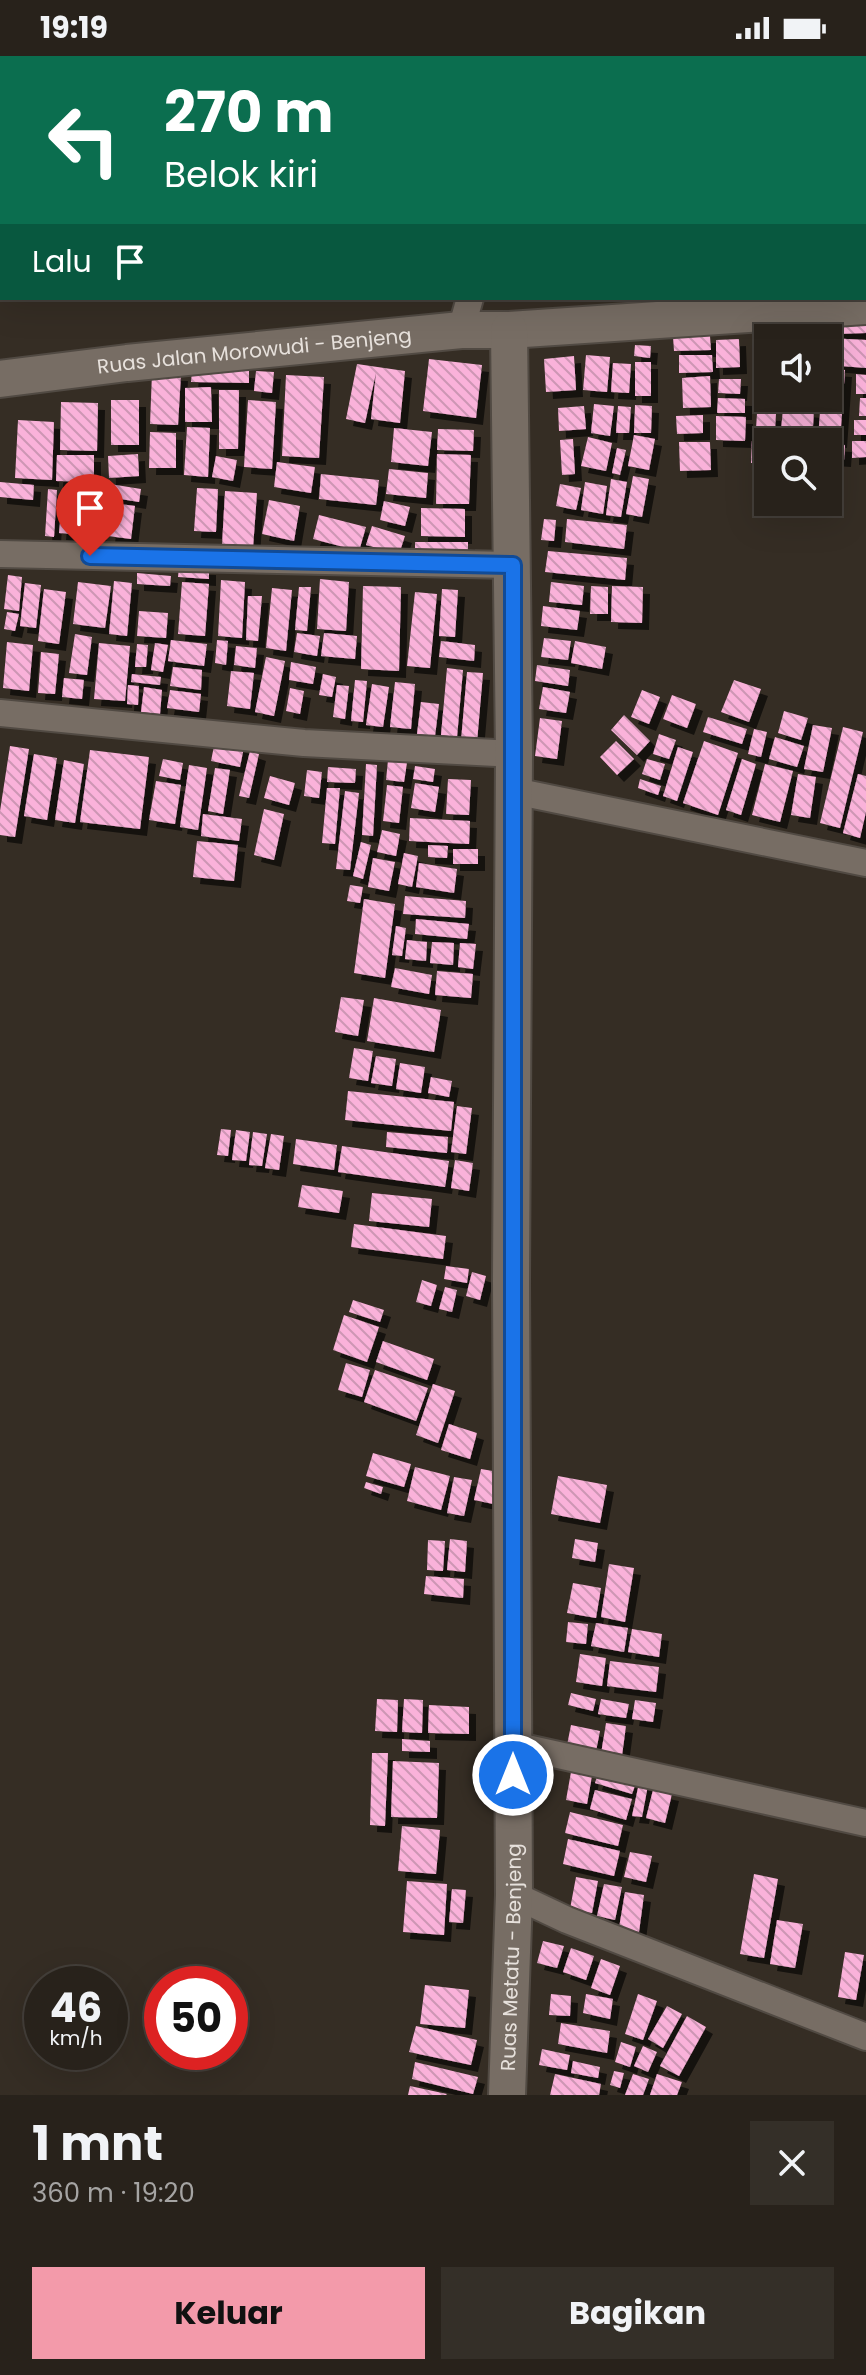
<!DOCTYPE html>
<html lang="id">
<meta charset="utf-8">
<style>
body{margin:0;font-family:Poppins,sans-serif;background:#342f28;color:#f1f3f6;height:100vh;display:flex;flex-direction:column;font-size:30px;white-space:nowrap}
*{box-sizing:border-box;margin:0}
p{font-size:26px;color:#a5a4a3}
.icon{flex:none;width:44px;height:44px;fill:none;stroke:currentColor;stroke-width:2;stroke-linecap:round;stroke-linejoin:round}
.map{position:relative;height:2039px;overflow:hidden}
.drawer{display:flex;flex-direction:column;background:#28221b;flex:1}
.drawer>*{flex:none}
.banner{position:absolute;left:0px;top:0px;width:866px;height:244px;box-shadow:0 8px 32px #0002,0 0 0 2px #443f3a;background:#0b6e4f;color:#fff;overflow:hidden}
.controls{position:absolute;left:754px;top:268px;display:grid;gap:16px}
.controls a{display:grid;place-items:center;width:88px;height:88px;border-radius:0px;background:#28221b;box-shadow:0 8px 32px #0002,0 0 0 2px #443f3a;font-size:40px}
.speed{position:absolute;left:24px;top:1910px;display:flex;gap:16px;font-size:40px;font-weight:700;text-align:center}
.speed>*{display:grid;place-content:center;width:104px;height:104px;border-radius:50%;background:#28221b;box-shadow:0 8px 32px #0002,0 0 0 2px #443f3a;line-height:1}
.speed small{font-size:20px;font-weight:400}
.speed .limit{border:12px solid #d22;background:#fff;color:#111}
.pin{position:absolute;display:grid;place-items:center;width:68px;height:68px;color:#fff;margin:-82px -34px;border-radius:50% 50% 50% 0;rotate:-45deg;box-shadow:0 0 8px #0007}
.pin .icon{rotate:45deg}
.me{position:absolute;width:88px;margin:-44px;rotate:0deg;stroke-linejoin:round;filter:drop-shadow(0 0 6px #0008)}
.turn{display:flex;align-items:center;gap:28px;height:168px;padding:0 32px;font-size:36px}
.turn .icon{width:104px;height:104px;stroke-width:2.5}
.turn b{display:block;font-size:56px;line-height:68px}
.then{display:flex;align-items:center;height:76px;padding:0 32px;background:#0003;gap:16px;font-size:30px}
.round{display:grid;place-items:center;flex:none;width:84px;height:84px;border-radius:0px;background:#342f28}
.headline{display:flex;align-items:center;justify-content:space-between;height:136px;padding:0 32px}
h1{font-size:48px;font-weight:700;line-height:60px}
.primary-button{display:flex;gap:16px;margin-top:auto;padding:16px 32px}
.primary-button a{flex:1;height:92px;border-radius:0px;background:#f39aaa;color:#111;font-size:32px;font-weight:700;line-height:92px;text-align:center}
.primary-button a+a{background:#342f28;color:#f1f3f6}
.status{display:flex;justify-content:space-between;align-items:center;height:56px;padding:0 40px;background:#28221b;direction:ltr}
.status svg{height:22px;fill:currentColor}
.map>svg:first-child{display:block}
.building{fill:url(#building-back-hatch);filter:url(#shadow)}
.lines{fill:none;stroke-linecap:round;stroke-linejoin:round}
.minor-casing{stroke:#514a43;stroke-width:30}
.secondary-casing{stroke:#514a43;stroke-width:40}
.minor{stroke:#776d64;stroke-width:26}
.secondary{stroke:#776d64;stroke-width:36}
.route-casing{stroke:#114b97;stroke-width:20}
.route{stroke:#1a73e8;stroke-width:14}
.labels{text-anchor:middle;stroke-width:8;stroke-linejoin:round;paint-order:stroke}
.street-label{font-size:20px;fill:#e7e1dc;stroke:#352d24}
</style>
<div class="status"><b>19:19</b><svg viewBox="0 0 49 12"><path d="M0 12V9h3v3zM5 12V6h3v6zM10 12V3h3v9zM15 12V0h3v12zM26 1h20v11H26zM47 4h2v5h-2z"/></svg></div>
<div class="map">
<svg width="866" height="2039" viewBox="0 0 866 2039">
<defs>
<pattern id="building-back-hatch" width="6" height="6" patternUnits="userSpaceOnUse" patternTransform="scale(2)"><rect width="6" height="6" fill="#fab2da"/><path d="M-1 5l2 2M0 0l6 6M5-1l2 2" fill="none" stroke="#cd96b4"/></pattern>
<filter id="shadow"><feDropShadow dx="7" dy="7" stdDeviation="0" flood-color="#0009"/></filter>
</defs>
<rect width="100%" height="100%" fill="#352d24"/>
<!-- building -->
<path class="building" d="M866 265V277L809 279 808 267Z
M710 280 711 294 674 295 673 281Z
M828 282 866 284V312L828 309Z
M739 283 740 311 716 312V284Z
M635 289 651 290 650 302 634 300Z
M586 299 610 301 607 336 583 334Z
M679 299H712L713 316 679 317Z
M574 300 576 334 546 336 544 303Z
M429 303 482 309 476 362 423 355Z
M752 303H768V342H792V346L752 347Z
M635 306H651V340H635Z
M613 307 631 308 629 337 611 336Z
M357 308 405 315 400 367 371 363 376 317 365 367 346 363Z
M828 313 845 314 840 385 818 383 821 342H828Z
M192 314 249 315V327L191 326Z
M256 315 274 316 272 337 254 335Z
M152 317 181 318 178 369 150 368Z
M856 318 866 319V338H856Z
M286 319 324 321 319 402 282 400Z
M710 320 711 351 683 352 682 322Z
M719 323H741L740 338 718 337Z
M211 331 212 366H185V332Z
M219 334H239L238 393H219Z
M718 342 745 343V357H717Z
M860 342H866V360H859Z
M111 344H139V389H111Z
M248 344 276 346 272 413 244 411Z
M61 346 98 347 97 395 60 394Z
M594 348 614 350 610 380 591 377Z
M635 349 652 350 651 377H634Z
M584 350 586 373 559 375 558 352Z
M618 350 631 351 629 377H616Z
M783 352 814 355 812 386H780Z
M757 357 776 358 775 374 756 373Z
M703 359V377L677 378 676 360Z
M716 360 746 361 745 385 716 384Z
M18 364 54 366 52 424 15 422Z
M854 364H866V379H854Z
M187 371 210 372 208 421 184 419Z
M394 372 432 376 428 410 391 406Z
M438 373 474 374 473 395 437 394Z
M150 376 176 377V412H149Z
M634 379 655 383 649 414 628 410Z
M588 381 612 387 606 415 581 410Z
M573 383 575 418 562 419 560 384Z
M752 384 768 385V407H751Z
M852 385H866V401L852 402Z
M679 386H710L711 414 680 415Z
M828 388 845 389 844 404 828 403Z
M617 392 626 394 620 419 612 417Z
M138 398 139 420 109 422 108 400Z
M437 398 471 399 469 448H436Z
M57 399H94V426L56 425Z
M216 400 237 404 233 425 212 421Z
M277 406 315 411 311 437 274 431Z
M389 413 428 417 426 442 386 438Z
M321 418 379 424 376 449 319 443Z
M633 420 649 423 642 461 626 458Z
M611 423 627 426 621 461 606 459Z
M0 426 34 429 33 444 0 441Z
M585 426 607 430 603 458 581 454Z
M110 428 141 433 139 446 108 441Z
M560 428 581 432 576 454 556 450Z
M63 432 85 433 82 479 59 477Z
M197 432 218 433 216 476 194 475Z
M48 433 57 434 54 481 45 480Z
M225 435 257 437 253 492 222 490Z
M90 438 103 439 99 481 86 479Z
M269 444 300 450 294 485 262 478Z
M384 445 410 451 405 470 380 464Z
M112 447 135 450 131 483 108 480Z
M421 452 465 453V481L421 480Z
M319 459 366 471 359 495 313 483Z
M544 463 556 464 554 485 541 484Z
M567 463 627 469 624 493 565 486Z
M372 470 405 480 399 498 366 489Z
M415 486H468V501L415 500Z
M548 495 627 502 625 524 545 516Z
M179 511 209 512V523L178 521Z
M137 517 171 520 170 530 137 528Z
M8 519 22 521 19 555 4 553Z
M320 523 349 526 346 575 317 573Z
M221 524 245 526 242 582 218 580Z
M114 525 132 527 127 580 109 578Z
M78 526 111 530 105 572 73 568Z
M182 526 209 528 205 580 178 578Z
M551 526 584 530 582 549 549 546Z
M25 527 41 529 36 572 20 570Z
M363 530 401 531 399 615 361 613Z
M591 530 608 531V558H590Z
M612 530 643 531 642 567 611 566Z
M299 531H311L307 575 295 574Z
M272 532 292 534 286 595 266 592Z
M44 533 66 536 59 588 38 585Z
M442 533 458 534 455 581 439 580Z
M415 536 437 538 430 612 407 610Z
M248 540H262L258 585 246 584Z
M543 550 580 555 577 574 541 570Z
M139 555 168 557 166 582 137 580Z
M7 556 19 558 15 575 4 573Z
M297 577 320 580 317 600 294 596Z
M324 577 357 580 355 603 321 600Z
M75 578 92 581 87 619 69 617Z
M544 582 571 585 568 604 541 601Z
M171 584 207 588 204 610 168 605Z
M217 584 228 585 226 609 215 607Z
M441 585 475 589 474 605 439 601Z
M575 585 606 591 602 613 571 607Z
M7 586 33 589 29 635 3 632Z
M99 587 130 590 125 645 94 643Z
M155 587 168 589 163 616 151 614Z
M137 588 148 589 146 611H135Z
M236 590 257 592 255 612 234 609Z
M41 596 59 598 55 638 38 637Z
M266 601 285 605 274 660 255 656Z
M291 606 316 611 313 628 289 624Z
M537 609 570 614 568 630 535 625Z
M173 611 202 614 201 634 170 630Z
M447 612 463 614 457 681 441 679Z
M231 615 254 617 250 653 227 650Z
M467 616 483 617 477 686 461 685Z
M132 618 161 621 160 629 131 626Z
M323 618 336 621 332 641 319 639Z
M64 622 84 624 82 643 62 641Z
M355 624 367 625 363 666 351 665Z
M734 624 761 633 749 666 721 656Z
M395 626 415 628 411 673 390 671Z
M372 628 389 631 383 671 366 669Z
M128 629 139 630 138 649 127 648Z
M337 629 349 630 345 663 333 661Z
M144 631 162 634 160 658 141 656Z
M543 631 570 636 566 657 539 653Z
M290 632 304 635 300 658 286 655Z
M170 634 201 638 199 656 167 652Z
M642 634 660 641 649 668 631 661Z
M672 639 696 648 687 672 663 663Z
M421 646 439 648 435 680 417 678Z
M784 655 808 662 801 684 778 677Z
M624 659 650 685 637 699 611 674Z
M708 661 747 673 742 688 703 676Z
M540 662 562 665 557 703 535 700Z
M813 669 832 672 823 716 804 713Z
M843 671 863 676 840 772 820 767Z
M754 673 767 676 761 701 748 698Z
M659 678 676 684 669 703 653 698Z
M775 681 804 690 797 711 769 703Z
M215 685 244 691 240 711 211 705Z
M616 685 634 703 617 719 600 701Z
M704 685 738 697 718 759 683 747Z
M10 690 29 693 15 781 0 779V755Z
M678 691 693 696 677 745 663 740Z
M90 694 149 701 140 773 80 766Z
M250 695 259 698 249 742 239 740Z
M34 698 57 702 47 764 24 760Z
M163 703 183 707 180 724 159 720Z
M647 703 665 708 660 724 642 718Z
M742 703 756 708 741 759 726 754Z
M64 704 84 708 75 767 55 764Z
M388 704 407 707 404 726 386 724Z
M366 708 377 709 373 780 362 779Z
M765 708 793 715 780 766 752 759Z
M189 709 207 712 198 774 180 771Z
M415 710 435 713 433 726 413 723Z
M328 711 356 713 355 727 327 726Z
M215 712 230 714 223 758 208 755Z
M307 714 322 716 319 742 304 740Z
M798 718 816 721 810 762 791 759Z
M858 718 866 720V756L860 782 843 777Z
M270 720 295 727 289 749 264 742Z
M448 723 471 724 469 759 446 758Z
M640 723 661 730 658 739 638 732Z
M156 725 181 729 175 768 149 764Z
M415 727 439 731 435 756 411 752Z
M387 729 403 731 399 767 383 765Z
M327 732H340L335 788 322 787Z
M345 735 359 737 350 814 336 813Z
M264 753 284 758 274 804 254 799Z
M203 758 242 763 239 785 201 780Z
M410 762 470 765 469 788 409 785Z
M382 774 400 778 396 800 377 796Z
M197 785 238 789 234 825 193 821Z
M361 786 371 789 363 823 353 820Z
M428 789 448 790 447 802 428 801Z
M453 793H478V808H453Z
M404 797 418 800 412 831 398 828Z
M373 802 395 806 389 835 368 831Z
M419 807 457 813 454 837 416 831Z
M350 829 363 831 360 847 347 845Z
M405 840 466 845 465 862 403 858Z
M364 843 395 848 385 922 354 917Z
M416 863 469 868 467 883 415 878Z
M396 870 406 872 402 900 392 899Z
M407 884 427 886 426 905 405 903Z
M432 886 454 887 453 909 430 907Z
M460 887 476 888 473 913 458 911Z
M395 912 432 919 429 938 391 931Z
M437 915 473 918 471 942 435 939Z
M341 941 364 944 358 980 335 976Z
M374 942 441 954 434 996 367 985Z
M354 992 373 995 368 1025 349 1022Z
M376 1000 396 1003 392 1030 371 1027Z
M400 1007 425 1011 421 1037 396 1033Z
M431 1021 452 1025 449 1041 428 1037Z
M348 1035 454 1046 451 1075 345 1064Z
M457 1050 472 1052 466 1098 451 1096Z
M221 1073 231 1074 228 1100 217 1099Z
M236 1074 250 1076 246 1105 232 1104Z
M253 1076 267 1078 262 1110 249 1109Z
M387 1076 448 1081 447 1097 386 1091Z
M271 1078 284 1080 279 1114 265 1112Z
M296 1083 337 1089 334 1114 293 1108Z
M342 1090 449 1105 445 1131 338 1116Z
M455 1104 473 1107 469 1135 451 1132Z
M302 1129 343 1135 339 1157 298 1151Z
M372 1137 432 1143 429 1171 369 1165Z
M354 1168 446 1180 443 1203 351 1191Z
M446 1210 469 1213 467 1227 444 1223Z
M472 1216 486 1220 480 1244 466 1240Z
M422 1224 437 1229 431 1250 416 1246Z
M445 1231 457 1234 452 1256 439 1253Z
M353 1244 384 1254 380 1266 349 1256Z
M344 1259 379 1271 367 1306 333 1294Z
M383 1285 434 1303 427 1324 376 1306Z
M346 1307 370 1314 362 1341 338 1334Z
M375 1314 428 1332 416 1365 364 1346Z
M433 1328 455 1335 438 1387 416 1379Z
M449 1368 477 1377 470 1403 441 1394Z
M373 1397 411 1408 404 1431 366 1420Z
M415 1411 450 1420 441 1454 407 1445Z
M481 1413 505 1417 498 1449 474 1444Z
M558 1420 607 1429 600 1467 551 1458Z
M454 1421 472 1424 464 1460 447 1457Z
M366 1426 383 1431 381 1438 364 1432Z
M450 1483 467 1485 465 1516 447 1514Z
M575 1483 598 1487 595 1506 572 1502Z
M428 1484 445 1485 443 1515 427 1514Z
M609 1508 634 1512 625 1566 601 1561Z
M426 1520 464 1523 463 1542 424 1538Z
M573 1527 601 1532 596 1562 567 1557Z
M568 1566 588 1568 586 1588 566 1586Z
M596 1567 628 1572 624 1596 591 1590Z
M632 1573 662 1578 659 1601 628 1596Z
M580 1598 606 1602 602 1630 576 1626Z
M610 1605 659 1611 656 1636 607 1630Z
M571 1637 596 1643 593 1655 568 1649Z
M377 1643 398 1644 397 1676 375 1675Z
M404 1643 423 1644 422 1677 402 1676Z
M601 1643 629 1648 626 1662 598 1658Z
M635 1644 656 1647 653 1666 632 1663Z
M429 1649 469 1651V1678L428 1677Z
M606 1667 626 1670 621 1707 600 1704Z
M571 1669 600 1675 595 1700 566 1694Z
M402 1683 430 1685V1696L402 1695Z
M372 1697H388L385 1770 370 1769Z
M393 1705 439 1707 437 1762 391 1761Z
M571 1716 592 1720 587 1748 566 1744Z
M598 1717 636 1727 632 1738 595 1727Z
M639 1727 648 1729 642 1761 632 1760Z
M595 1734 632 1743 626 1764 590 1753Z
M653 1734 672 1738 665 1767 646 1762Z
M570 1756 623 1769 618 1790 565 1777Z
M402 1770 440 1774 436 1818 398 1815Z
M568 1783 620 1795 614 1820 563 1808Z
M630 1796 652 1800 646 1826 624 1821Z
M754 1818 778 1823 764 1902 740 1898Z
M576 1821 598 1825 592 1857 570 1853Z
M407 1825 447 1828 444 1879 403 1876Z
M604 1828 622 1831 615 1864 597 1860Z
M452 1833 466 1834 463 1867 449 1866Z
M625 1836 644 1839 639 1876 619 1872Z
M777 1864 803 1868 795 1912 770 1908Z
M543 1885 564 1890 557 1912 537 1907Z
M571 1892 594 1900 586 1924 563 1916Z
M845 1896 864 1899 856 1944 838 1941Z
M601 1903 620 1910 610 1939 591 1932Z
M425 1929 469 1934 465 1972 420 1968Z
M551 1938 571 1940 570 1960 549 1959Z
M586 1938 613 1943 610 1963 583 1957Z
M638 1938 657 1945 643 1984 625 1978Z
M667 1950 682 1958 663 1992 648 1983Z
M687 1960 706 1971 679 2020 660 2010Z
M561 1967 610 1975 607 1997 558 1988Z
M416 1970 477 1984 471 2009 409 1996Z
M621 1986 636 1991 630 2011 615 2006Z
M643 1990 657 1996 648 2016 634 2010Z
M542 1993 570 1999 567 2014 539 2009Z
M573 2005 600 2011 598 2022 571 2017Z
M415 2006 478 2021 473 2038 412 2023Z
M614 2015 624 2017 620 2032 610 2029Z
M555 2018 601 2028 599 2039H550Z
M633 2018 649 2023 643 2039H625Z
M657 2018 682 2026 677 2039H650Z
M410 2030 447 2038 446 2039H408Z"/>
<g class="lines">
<!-- minor casing -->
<g class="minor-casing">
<path id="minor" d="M579 2 580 0
M461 274 470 242
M0 498 513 509
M0 657 304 687 514 698
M514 735 866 807
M513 1689 866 1767
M514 1839 567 1864 866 1981"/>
</g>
<!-- secondary casing -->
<g class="secondary-casing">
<g id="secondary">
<path id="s1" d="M0 323 127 307 461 274H509L866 250"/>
<path id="s2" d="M507 2039 514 1839 511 1225 514 698 509 274"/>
</g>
</g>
<!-- minor -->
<use href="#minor" class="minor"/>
<!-- secondary -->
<use href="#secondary" class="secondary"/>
</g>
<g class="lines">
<!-- route casing -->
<g class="route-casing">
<path id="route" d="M90 500 513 509V1719"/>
</g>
<!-- route -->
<use href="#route" class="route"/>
</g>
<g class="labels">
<!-- street labels -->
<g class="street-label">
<text dy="7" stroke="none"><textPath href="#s1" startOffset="256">Ruas Jalan Morowudi - Benjeng</textPath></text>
<text dy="7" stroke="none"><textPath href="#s2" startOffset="138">Ruas Metatu - Benjeng</textPath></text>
</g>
</g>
</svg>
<div class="controls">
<a><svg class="icon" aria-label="sound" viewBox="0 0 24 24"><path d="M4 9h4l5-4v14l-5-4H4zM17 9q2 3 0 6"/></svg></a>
<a><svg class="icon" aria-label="search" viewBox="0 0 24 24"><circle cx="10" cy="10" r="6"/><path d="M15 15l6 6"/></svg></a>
</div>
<div class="speed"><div>46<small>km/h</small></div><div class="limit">50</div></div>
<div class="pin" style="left:90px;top:500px;background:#d93025"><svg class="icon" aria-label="arrive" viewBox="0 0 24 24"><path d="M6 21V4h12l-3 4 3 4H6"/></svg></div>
<svg class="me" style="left:513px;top:1719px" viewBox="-20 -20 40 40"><circle r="17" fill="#1a73e8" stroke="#fff" stroke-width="3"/><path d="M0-11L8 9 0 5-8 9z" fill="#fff"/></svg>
<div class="banner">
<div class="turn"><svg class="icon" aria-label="left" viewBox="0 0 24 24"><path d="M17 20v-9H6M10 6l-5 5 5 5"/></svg><div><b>270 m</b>Belok kiri</div></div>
<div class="then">Lalu<svg class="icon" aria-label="arrive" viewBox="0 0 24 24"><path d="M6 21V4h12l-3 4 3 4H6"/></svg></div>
</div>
</div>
<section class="drawer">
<div class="headline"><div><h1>1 mnt</h1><p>360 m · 19:20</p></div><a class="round"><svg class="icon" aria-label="close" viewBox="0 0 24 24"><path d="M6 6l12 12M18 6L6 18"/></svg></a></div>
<div class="primary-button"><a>Keluar</a><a>Bagikan</a></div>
</section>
